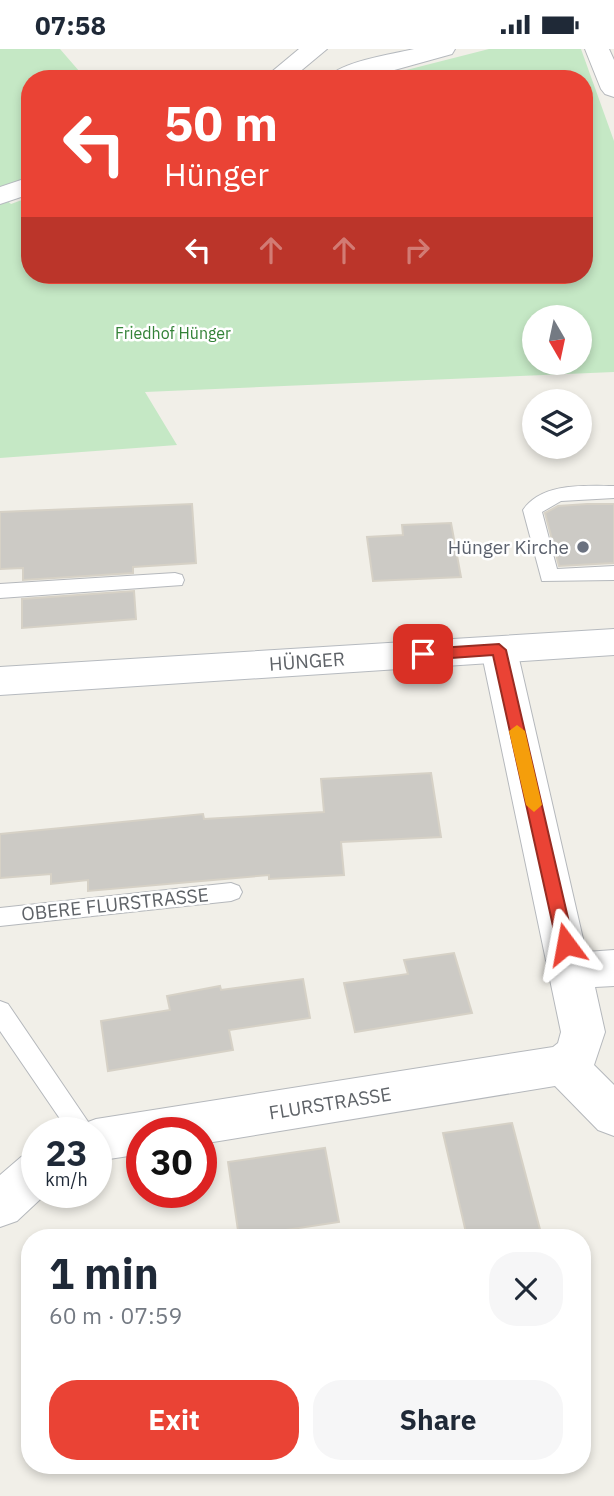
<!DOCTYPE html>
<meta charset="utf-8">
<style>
body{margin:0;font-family:"IBM Plex Sans",sans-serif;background:#f6f6f7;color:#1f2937;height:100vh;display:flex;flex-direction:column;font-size:26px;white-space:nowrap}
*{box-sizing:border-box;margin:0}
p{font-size:23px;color:#747a83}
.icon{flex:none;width:38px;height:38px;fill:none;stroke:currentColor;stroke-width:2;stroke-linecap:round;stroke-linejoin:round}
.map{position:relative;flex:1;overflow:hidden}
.drawer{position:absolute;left:21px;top:1180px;width:570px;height:245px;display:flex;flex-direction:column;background:#fff;border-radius:28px;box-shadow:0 4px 10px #0003}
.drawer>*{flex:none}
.top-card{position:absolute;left:21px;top:21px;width:572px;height:214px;border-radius:28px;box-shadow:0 4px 10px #0003;background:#ea4335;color:#fff;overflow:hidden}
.needle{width:46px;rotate:171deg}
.buttons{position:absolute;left:522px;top:256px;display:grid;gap:14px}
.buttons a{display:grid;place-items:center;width:70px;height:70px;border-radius:50%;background:#fff;box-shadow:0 4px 10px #0003;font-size:35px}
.speed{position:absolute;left:21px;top:1068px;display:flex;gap:14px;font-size:35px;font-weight:700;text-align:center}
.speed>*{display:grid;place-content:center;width:91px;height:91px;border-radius:50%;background:#fff;box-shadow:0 4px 10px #0003;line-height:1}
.speed small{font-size:18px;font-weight:400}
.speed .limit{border:10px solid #d22;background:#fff;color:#111}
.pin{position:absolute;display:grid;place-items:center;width:60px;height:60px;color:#fff;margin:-30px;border-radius:14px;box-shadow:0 4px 10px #0006}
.me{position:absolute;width:77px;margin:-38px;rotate:347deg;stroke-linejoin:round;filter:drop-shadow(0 0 5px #0008)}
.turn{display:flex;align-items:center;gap:24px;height:147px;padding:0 28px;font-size:32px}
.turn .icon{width:91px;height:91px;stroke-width:2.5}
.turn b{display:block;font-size:49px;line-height:60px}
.lanes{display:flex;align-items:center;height:66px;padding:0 28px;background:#0003;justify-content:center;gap:35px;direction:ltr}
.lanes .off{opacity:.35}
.round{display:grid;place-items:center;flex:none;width:74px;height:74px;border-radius:28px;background:#f6f6f7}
.head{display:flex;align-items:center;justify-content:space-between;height:119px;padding:0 28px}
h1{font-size:42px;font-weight:700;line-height:52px}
.cta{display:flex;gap:14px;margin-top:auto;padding:14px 28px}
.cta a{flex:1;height:80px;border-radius:28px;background:#ea4335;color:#fff;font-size:28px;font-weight:700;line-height:80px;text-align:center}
.cta a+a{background:#f6f6f7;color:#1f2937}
.status{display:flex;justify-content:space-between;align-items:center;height:49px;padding:0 35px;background:#fff;direction:ltr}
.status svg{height:19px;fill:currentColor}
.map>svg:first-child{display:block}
.green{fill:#c5e8c5;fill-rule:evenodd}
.building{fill:#cccac5;stroke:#d6d1c6;stroke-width:2}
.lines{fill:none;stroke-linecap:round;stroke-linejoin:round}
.lane-casing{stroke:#b5b8bc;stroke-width:2}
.street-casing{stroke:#b5b8bc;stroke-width:2}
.secondary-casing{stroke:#b6babf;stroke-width:2}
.lane{fill:#fff;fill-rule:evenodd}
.street{fill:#fff;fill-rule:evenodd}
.secondary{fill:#fff;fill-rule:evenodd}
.route{fill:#ea4335;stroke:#982c22;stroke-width:2}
.slow{fill:#f59e0b}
.worship-dot{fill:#6b7280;stroke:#fff;stroke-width:2.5}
.labels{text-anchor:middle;stroke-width:5;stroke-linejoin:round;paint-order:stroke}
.far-park-label{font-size:16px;fill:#348238;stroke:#fff}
.worship-label{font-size:19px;fill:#5b616d;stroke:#fff;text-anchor:end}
.street-label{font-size:19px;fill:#5f6368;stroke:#fff}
</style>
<div class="status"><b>07:58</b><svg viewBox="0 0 49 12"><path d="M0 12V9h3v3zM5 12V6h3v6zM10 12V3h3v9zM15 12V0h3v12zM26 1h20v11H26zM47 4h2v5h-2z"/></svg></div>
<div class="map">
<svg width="614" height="1447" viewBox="0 0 614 1447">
<rect width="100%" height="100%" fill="#f1efe8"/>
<!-- green -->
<path class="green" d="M0 0H60L86 30H30V128L0 140Z
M489 0H581L614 92V323L145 343 177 396 0 409V145L11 155 30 148V226H584V30H371ZM534 268H579V313H534Z"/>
<!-- building -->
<path class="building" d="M192 455 196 514 133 518V524L23 531V519L0 520V463Z
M587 455H614V514L559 517 545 464 558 457Z
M451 474 461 528 373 532 367 488 403 486 402 476Z
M134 542 136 570 22 579V550Z
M431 724 441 788 341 793 344 826 269 830V826L88 842V831L51 835V825L0 829V785L203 765 204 770 324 763 321 730Z
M454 904 472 964 355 983 344 934 408 925 404 911Z
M303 930 310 969 229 981 233 1001 108 1022 101 972 170 961 167 947 220 937 221 941Z
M512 1074 542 1188H467L443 1084Z
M325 1099 339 1173 239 1188 228 1113Z"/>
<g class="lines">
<!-- lane casing -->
<g class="lane-casing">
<path id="lane" d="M614 437V449L561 452 542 463 557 520 614 517V531L542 532 523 461C542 433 585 437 614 437Z
M175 524 182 526 184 531 182 536 0 549V535Z
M231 834 239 837 242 843 239 849 231 852 0 877V859Z
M0 952 8 955 95 1083H69L0 982Z"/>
</g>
<!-- street casing -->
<g class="street-casing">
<path id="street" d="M299 0H327L291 30H263Z
M585 0H609L614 11V48L605 45 601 40Z
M499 588 512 592 517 601 586 903 614 901V937L595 938 605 983 594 1016 614 1036V1087L598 1081 555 1037 201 1095V1083H142V1105L96 1112V1083H77L80 1076 96 1070 553 998 558 994 561 983 481 601 486 592Z
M37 1102V1143H48L17 1172 0 1178V1126L21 1108Z"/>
</g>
<!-- secondary casing -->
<g class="secondary-casing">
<path id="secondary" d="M414 0H455L452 5 362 30H327C338 13 393 5 414 0Z
M30 128V145L0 155V138Z
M614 580V606L0 646V618Z"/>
</g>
<!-- lane -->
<use href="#lane" class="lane"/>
<!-- street -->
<use href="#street" class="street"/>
<!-- secondary -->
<use href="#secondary" class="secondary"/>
</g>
<!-- route -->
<path class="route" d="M499 595 506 601 574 895 572 900 566 903 560 900 557 895 493 606 423 611 415 605 423 600Z"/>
<!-- slow -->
<path class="slow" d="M517 676 525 682 542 756 534 763 526 756 509 682Z"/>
<!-- markers -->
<circle class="worship-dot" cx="583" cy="498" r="7"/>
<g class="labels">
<!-- far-park labels -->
<g class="far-park-label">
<text x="173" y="290">Friedhof Hünger</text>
</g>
<!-- worship labels -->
<g class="worship-label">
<text x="569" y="505">Hünger Kirche</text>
</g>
<!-- street labels -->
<g class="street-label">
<text transform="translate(307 612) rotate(-4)" y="7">HÜNGER</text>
<text transform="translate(115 855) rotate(-6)" y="7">OBERE FLURSTRASSE</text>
<text transform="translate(330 1054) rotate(-9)" y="7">FLURSTRASSE</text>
</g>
</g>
</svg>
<div class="buttons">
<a><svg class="needle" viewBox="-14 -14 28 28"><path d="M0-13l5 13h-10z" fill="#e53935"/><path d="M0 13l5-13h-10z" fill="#747a83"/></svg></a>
<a><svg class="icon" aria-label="layers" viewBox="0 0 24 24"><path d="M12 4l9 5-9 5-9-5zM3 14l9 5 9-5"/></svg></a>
</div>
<div class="speed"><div>23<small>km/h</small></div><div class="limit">30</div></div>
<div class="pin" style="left:423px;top:605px;background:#d93025"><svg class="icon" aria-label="arrive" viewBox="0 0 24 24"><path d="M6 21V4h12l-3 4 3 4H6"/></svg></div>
<svg class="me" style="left:566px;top:895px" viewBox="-20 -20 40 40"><path d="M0-17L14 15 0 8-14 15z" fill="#ea4335" stroke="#fff" stroke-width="4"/></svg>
<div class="top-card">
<div class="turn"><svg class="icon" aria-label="left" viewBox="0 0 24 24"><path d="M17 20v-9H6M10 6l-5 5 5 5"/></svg><div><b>50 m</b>Hünger</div></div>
<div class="lanes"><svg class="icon" aria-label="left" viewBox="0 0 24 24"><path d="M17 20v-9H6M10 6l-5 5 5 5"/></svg><svg class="icon off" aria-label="ahead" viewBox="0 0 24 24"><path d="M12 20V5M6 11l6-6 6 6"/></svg><svg class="icon off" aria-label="ahead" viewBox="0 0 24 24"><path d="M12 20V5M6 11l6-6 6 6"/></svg><svg class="icon off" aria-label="right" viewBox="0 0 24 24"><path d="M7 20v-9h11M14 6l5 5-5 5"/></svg></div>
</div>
<section class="drawer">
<div class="head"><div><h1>1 min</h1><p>60 m · 07:59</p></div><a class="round"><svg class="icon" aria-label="close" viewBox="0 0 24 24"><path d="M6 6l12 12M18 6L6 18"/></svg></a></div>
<div class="cta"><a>Exit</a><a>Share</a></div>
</section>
</div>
